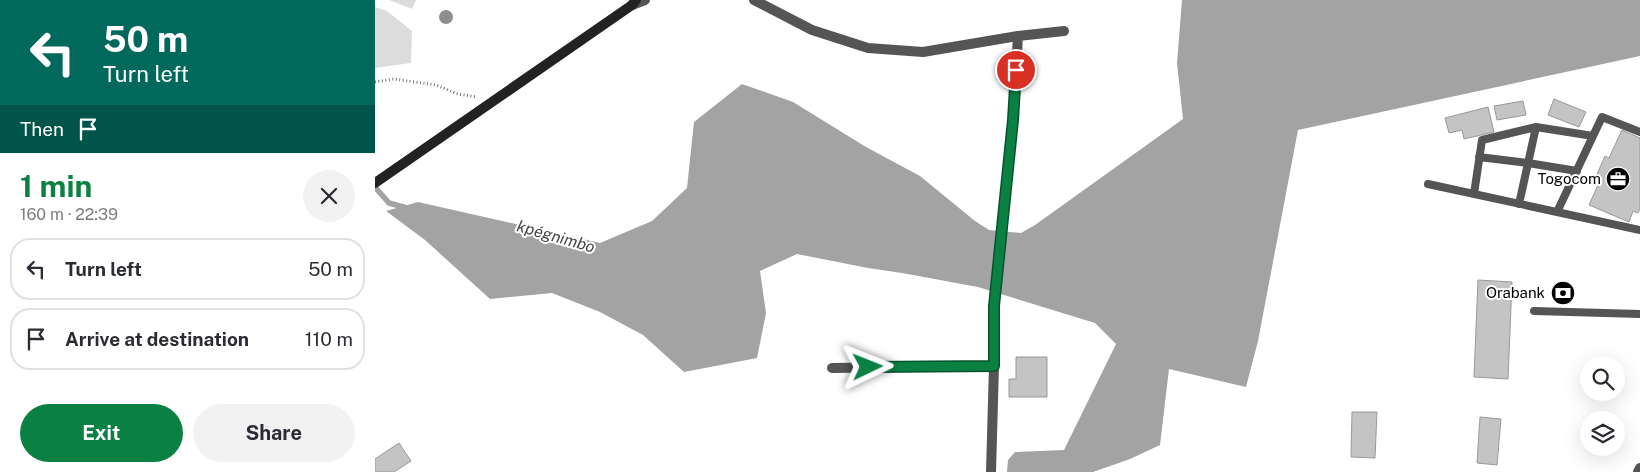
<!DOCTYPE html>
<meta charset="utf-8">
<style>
body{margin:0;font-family:"Public Sans",sans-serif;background:#f2f2f3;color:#2b2b33;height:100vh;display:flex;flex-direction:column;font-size:19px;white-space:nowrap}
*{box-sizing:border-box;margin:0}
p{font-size:16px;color:#7c7c81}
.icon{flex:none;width:28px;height:28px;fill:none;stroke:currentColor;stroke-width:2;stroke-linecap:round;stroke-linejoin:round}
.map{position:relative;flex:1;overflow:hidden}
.drawer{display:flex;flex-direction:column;background:#fff;width:375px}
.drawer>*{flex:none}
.guide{background:#00695c;color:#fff;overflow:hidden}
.tools{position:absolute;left:1205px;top:356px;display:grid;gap:10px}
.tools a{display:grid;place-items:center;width:45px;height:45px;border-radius:50%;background:#fff;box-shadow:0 5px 20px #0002;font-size:25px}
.pin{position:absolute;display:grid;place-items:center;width:42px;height:42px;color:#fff;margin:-21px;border:2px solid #fff;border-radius:50%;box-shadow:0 1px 5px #0007}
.me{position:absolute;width:55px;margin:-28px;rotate:88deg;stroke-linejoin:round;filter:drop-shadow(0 0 4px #0008)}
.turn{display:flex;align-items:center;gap:18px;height:105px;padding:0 20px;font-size:22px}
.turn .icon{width:65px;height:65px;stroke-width:2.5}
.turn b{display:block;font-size:35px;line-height:42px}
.then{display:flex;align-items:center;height:48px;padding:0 20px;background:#0003;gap:10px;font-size:19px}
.round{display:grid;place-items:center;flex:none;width:52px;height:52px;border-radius:26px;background:#f2f2f3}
.overview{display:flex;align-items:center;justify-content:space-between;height:85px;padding:0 20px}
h1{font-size:30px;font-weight:700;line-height:38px;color:#0b8043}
.primary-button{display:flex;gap:10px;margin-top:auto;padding:10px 20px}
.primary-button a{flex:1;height:58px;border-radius:30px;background:#0b8043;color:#fff;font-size:20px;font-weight:700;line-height:58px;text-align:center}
.primary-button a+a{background:#f2f2f3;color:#2b2b33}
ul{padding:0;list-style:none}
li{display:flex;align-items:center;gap:15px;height:62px;margin:0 10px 8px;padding:0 10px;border:2px solid #e1e1e2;border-radius:20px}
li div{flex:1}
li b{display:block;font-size:19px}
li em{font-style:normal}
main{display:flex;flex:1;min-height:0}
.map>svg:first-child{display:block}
.green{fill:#dcdcdc}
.water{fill:#a3a3a3}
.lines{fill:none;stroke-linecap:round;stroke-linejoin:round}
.stream{stroke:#a3a3a3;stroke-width:5.5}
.building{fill:#c4c4c4;stroke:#999}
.path{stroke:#777;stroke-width:3;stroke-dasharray:1 2.5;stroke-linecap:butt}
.service{stroke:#555;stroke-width:8}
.minor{stroke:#555;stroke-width:10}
.secondary{stroke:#222;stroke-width:10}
.tree{fill:#8f8f8f}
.route-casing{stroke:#07532c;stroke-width:12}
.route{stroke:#0b8043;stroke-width:9}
.labels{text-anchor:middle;stroke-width:4;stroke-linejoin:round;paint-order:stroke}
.poi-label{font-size:15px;fill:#000;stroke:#fff;text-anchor:end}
.water-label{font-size:16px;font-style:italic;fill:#444;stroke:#fff}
</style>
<main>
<section class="drawer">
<div class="guide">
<div class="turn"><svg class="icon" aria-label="left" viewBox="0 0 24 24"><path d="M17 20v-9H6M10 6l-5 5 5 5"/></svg><div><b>50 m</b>Turn left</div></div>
<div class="then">Then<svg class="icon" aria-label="arrive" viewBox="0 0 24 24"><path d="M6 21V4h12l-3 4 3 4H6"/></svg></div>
</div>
<div class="overview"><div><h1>1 min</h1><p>160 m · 22:39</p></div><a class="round"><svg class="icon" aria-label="close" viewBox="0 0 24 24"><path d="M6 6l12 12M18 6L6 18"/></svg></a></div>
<ul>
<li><svg class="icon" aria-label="left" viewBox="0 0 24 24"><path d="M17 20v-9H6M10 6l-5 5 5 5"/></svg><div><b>Turn left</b></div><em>50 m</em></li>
<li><svg class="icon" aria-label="arrive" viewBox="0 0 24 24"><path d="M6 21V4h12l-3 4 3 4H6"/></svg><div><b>Arrive at destination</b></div><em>110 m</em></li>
</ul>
<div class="primary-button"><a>Exit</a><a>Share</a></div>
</section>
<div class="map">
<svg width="1265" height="472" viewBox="0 0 1265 472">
<rect width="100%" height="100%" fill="#fff"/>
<!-- green -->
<path class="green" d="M14 0H41L37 9Z
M0 7 12 11 37 31 36 63 0 68Z"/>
<!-- water -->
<path class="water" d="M807 0H1265V56L923 130 883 341 871 387 794 369 785 445 755 459 718 472H632L633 460 640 452 689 450 741 344 720 323 603 287 527 273 493 268 422 254 385 271 391 313 382 358 309 372 268 335 225 312 177 293 115 299 50 240 11 211 43 202 225 243 277 221 312 188 319 122 367 84 418 102 491 147 545 176 600 221 614 230 646 233 660 225 808 119 802 63Z"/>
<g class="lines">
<!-- stream -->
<path class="stream" d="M0 187 14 203 32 208"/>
</g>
<!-- building -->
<path class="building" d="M1179 99 1211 112 1204 127 1173 115Z
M1148 101 1151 115 1122 120 1119 106Z
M1113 107 1119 132 1089 139 1087 130 1074 133 1070 118Z
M1247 130 1265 138V209L1263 213 1258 211 1254 222 1214 205 1227 176 1222 174 1230 156 1234 158Z
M1103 280 1137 282 1133 379 1099 377Z
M641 357H672V397H634V379H641Z
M977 412H1002L1000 458 976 457Z
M1105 417 1126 419 1122 465 1102 463Z
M24 443 36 461 19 472H0V459Z"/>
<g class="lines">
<!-- path -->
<path class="path" d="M0 82 19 79 61 85 83 94 102 97"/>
<!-- service -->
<path class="service" d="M1104 157 1153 163 1202 171
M1053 184 1265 230
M1099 194 1107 140 1161 127 1218 136
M1144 204 1161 127
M1182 212 1227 117 1265 132
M1159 311 1265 314"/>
<!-- minor -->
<path class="minor" d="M379 0 437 30 493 48 548 52 643 36 689 31
M257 5 270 0
M457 368 619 366
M616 472 619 366V306L638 120 643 36
M1263 472 1265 468"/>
<!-- secondary -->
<path class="secondary" d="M0 183 257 5 261 0"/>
</g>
<!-- trees -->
<circle class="tree" cx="71" cy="17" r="7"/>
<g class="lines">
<!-- route casing -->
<g class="route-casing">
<path id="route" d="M493 367 619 366V306L638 120 641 70"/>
</g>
<!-- route -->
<use href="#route" class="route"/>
</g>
<!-- icons -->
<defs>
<g id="office-disc" transform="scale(1.25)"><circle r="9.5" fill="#000" stroke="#fff"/><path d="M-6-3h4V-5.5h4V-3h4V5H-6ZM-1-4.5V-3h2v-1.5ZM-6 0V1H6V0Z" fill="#fff"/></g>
<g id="bank-disc" transform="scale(1.25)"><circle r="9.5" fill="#000" stroke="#fff"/><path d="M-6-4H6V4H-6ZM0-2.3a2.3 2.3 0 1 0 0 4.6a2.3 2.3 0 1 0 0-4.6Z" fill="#fff"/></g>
</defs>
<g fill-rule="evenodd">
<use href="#office-disc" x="1243" y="179"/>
<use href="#bank-disc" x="1188" y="293"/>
</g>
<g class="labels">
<!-- poi labels -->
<g class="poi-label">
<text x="1226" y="184">Togocom</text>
<text x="1170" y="298">Orabank</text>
</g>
<!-- water labels -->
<g class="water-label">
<text transform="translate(181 236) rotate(16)" y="6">kpégnimbo</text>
</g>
</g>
</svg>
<div class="tools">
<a><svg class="icon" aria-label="search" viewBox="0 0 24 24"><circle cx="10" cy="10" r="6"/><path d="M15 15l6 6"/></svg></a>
<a><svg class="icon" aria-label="layers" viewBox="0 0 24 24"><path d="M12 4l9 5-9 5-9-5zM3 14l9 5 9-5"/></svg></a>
</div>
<div class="pin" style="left:641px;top:70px;background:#d93025"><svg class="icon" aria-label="arrive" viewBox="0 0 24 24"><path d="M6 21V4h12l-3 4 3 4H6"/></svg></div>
<svg class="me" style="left:493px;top:367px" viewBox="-20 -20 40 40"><path d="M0-17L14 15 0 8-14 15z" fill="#0b8043" stroke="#fff" stroke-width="4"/></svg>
</div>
</main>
